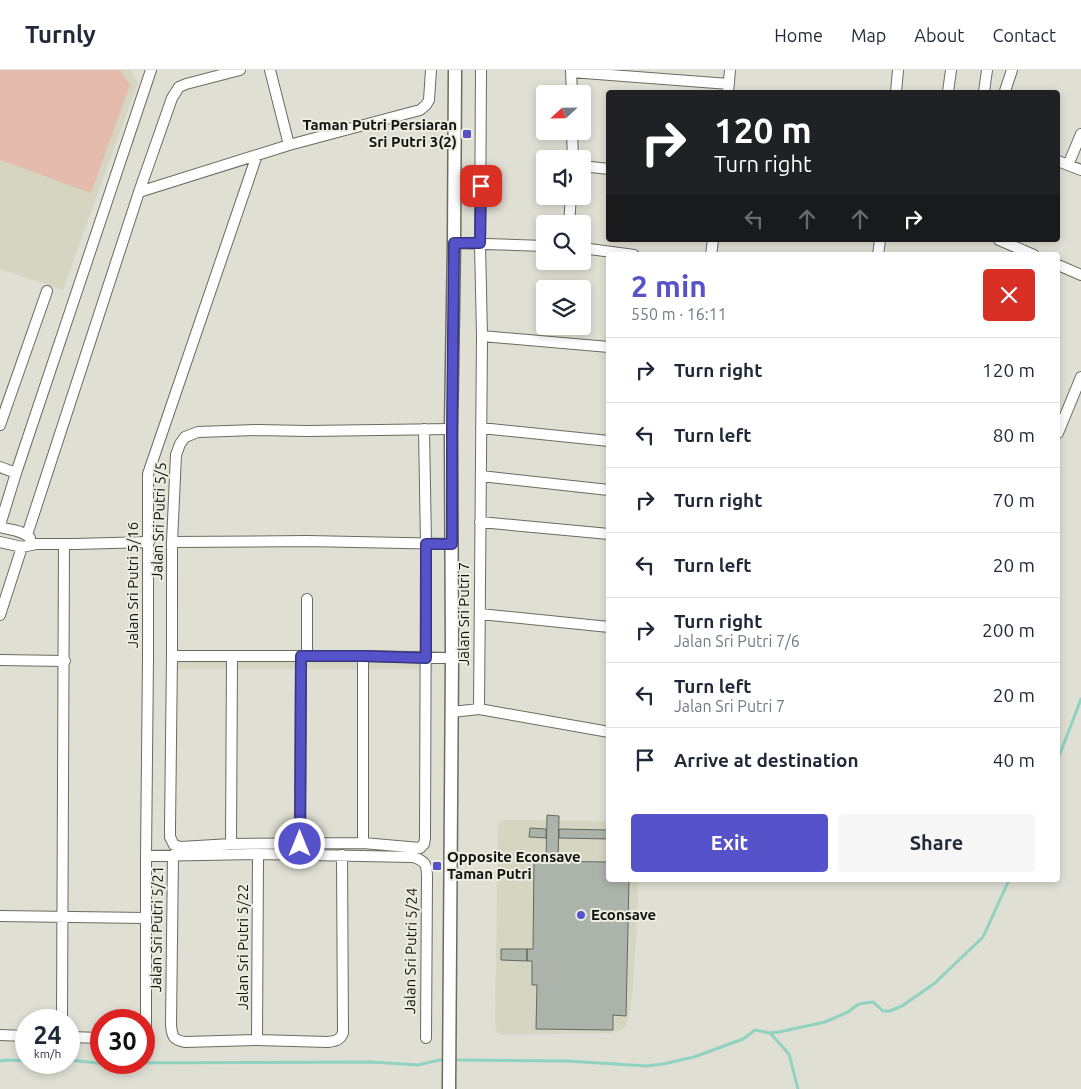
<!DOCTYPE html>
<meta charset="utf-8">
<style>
body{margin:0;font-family:Ubuntu,sans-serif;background:#f6f6f7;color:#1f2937;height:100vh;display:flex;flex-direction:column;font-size:19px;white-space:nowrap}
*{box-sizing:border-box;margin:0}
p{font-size:16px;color:#747a83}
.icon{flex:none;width:28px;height:28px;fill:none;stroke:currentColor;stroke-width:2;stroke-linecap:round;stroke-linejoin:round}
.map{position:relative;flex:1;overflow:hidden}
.details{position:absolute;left:606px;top:182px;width:454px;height:630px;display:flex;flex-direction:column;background:#fff;border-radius:5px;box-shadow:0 2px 8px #0003}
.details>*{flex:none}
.hud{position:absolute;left:606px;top:20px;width:454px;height:152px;border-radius:5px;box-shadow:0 2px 8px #0003;background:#202124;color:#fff;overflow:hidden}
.needle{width:32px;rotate:248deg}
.fabs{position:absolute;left:536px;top:15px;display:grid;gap:10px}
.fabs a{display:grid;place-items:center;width:55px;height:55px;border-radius:5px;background:#fff;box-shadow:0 2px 8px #0003;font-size:25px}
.speed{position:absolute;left:15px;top:939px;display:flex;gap:10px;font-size:25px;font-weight:700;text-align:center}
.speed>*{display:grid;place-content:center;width:65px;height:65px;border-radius:50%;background:#fff;box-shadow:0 2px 8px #0003;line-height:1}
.speed small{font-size:12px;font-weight:400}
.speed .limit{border:8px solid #d22;background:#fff;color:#111}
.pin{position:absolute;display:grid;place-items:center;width:42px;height:42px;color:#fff;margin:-21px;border-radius:10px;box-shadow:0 2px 8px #0006}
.me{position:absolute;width:55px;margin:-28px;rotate:0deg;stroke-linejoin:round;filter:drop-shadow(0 0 4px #0008)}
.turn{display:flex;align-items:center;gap:18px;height:105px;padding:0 25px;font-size:22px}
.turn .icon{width:65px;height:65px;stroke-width:2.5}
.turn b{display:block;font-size:35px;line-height:42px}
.lanes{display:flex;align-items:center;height:48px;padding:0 25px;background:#0003;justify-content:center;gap:25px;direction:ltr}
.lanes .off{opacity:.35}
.round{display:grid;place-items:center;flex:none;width:52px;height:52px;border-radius:5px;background:#f6f6f7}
.head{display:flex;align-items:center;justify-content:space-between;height:85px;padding:0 25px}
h1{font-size:30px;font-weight:700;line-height:38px;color:#5652ca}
.primary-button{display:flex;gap:10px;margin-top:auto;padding:10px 25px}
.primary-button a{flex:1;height:58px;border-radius:5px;background:#5652ca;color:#fff;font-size:20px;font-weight:700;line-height:58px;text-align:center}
.primary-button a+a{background:#f6f6f7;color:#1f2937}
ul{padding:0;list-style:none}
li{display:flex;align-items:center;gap:15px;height:65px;padding:0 25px;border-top:1px solid #e0e1e3}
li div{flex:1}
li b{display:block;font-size:19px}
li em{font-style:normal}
header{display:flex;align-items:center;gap:30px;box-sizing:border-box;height:70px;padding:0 25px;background:#fff;border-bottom:1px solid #e0e1e3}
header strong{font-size:24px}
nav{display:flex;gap:28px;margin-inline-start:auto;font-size:18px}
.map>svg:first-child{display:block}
.built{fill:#d5d5c2}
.green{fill:#e5bbad}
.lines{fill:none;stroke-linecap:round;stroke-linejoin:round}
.stream{stroke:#91d2c1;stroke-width:3}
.building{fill:#abb3aa;stroke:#626961}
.minor-casing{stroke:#6b6b61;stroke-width:12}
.tertiary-casing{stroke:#6b6b61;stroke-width:15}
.minor{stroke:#fff;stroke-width:10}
.tertiary{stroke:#fff;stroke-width:12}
.route-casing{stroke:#383583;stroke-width:12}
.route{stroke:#5652ca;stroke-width:9}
.poi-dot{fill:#5652ca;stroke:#ecede1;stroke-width:2}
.labels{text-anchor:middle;stroke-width:4;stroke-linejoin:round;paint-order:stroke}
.poi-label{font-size:15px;font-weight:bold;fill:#11110e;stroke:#ecede1;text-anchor:start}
.street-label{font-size:15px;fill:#11110e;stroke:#ecede1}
</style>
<header>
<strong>Turnly</strong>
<nav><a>Home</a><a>Map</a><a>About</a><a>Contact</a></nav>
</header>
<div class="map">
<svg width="1081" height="1019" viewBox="0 0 1081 1019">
<rect width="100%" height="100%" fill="#dfdfd4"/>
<!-- built -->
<path class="built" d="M0 0H130L138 12 63 220 0 199Z
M433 580V599H168V581Z
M504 750 609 751V810H638L637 853 632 926 628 949 626 956 621 960 612 963 501 965 497 962 495 954 498 754 501 751Z"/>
<!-- green -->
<path class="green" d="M0 0H120L130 15 91 123 0 90Z"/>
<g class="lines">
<!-- stream -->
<path class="stream" d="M1058 689 1081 629
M770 963 789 984 798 1019
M69 990 97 993 371 992 418 995 439 990H446
M452 990 567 991 647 996 663 994 694 987 743 969 755 960 770 963 779 962 825 952 848 942 857 935 864 933 873 932 883 941H890L902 936 935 913 983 867 1009 810
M0 991 7 990 26 991"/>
</g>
<!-- building -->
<path class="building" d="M547 745 559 746 558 791H546Z
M530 758 546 759V768L529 767Z
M559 759 609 760V769L559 768Z
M534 791 609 792V810H629L626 946 613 945V960L536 959 537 915H532V891H527V879H533Z
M501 879H527V891L501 890Z"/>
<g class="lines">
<!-- minor casing -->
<g class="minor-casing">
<path id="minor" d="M270 0 289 75
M571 0 572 24
M571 2 729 14
M1005 21 1012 0
M728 22 730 0
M896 22 898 0
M948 22 951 0
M984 22 987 0
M572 61 573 89
M1058 91 1081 100
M1068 95 1081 64
M582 96 609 99
M139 122 172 28 179 17 186 14 240 0
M569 154 571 126
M999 170 1034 185
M454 173 545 176
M582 178 634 185
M711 185 713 170
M878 185 880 170
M1058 195 1081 205
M482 266 609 277
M0 355 47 221
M481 358 609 371
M424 359 426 474 425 768 424 774 420 778 363 773 231 774 181 777 174 775 170 767V758L172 586V472L176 385 180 374 185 367 198 362 258 360 307 361 451 359
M1058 363 1081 307
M0 397 16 403
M481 406 609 420
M480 452 609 464
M0 455 16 403 151 0
M0 457C10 460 23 460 30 468
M27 465 139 122 289 75 420 40 426 35 429 30 431 0
M0 472 22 477 36 474H75L149 472
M172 472 307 471 452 474
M307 529V586
M480 544 609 557
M0 545 22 477
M172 586H363L452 588
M0 590 65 591
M479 639 482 266 480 173 481 0
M452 642 479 639 609 662
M363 773V586
M231 774 232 586
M300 774 301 586
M173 785 171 955C172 966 173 970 185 972L257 970 328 972C336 971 340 970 343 963L342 785
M146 786 258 784 413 787C426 791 427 795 427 808L426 968
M0 846 146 848
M62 950 64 474
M144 963 146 959V786L148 589V404L257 85
M0 965 26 966
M69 967 101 968
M257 970 258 784"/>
</g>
<!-- tertiary casing -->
<g class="tertiary-casing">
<path id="tertiary" d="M449 1019 452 588 451 359 454 173 455 0"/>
</g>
<!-- minor -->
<use href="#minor" class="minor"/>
<!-- tertiary -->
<use href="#tertiary" class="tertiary"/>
</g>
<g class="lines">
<!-- route casing -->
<g class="route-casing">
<path id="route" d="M300 774 301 586H363L426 588V474H452V359L454 173H480L481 116"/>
</g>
<!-- route -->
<use href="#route" class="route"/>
</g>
<!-- markers -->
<g class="poi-dot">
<rect x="462" y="59" width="10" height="10" rx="2.5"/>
<rect x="432" y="791" width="10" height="10" rx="2.5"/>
<circle cx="581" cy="845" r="5"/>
</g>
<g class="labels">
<!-- poi labels -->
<g class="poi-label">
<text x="457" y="60" text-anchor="end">Taman Putri Persiaran<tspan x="457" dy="17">Sri Putri 3(2)</tspan></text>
<text x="447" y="792">Opposite Econsave<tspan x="447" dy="17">Taman Putri</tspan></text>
<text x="591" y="850">Econsave</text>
</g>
<!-- street labels -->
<g class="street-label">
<text transform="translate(159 451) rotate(-88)" y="5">Jalan Sri Putri 5/5</text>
<text transform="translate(133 515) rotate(-90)" y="5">Jalan Sri Putri 5/16</text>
<text transform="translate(464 544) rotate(-90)" y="5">Jalan Sri Putri 7</text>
<text transform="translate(157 859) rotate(-89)" y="5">Jalan Sri Putri 5/21</text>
<text transform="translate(243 877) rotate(-90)" y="5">Jalan Sri Putri 5/22</text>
<text transform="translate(411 881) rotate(-89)" y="5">Jalan Sri Putri 5/24</text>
</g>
</g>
</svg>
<div class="fabs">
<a><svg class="needle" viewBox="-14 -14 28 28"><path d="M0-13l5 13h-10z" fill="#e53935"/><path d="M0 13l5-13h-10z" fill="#747a83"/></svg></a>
<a><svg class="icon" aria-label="sound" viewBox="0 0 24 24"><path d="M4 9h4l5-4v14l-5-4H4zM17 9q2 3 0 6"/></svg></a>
<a><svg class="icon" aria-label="search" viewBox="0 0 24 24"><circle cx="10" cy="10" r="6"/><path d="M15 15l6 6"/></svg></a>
<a><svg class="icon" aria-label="layers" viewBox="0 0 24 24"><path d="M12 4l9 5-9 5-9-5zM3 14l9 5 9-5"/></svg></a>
</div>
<div class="speed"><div>24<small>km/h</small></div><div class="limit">30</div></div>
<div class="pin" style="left:481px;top:116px;background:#d93025"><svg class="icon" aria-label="arrive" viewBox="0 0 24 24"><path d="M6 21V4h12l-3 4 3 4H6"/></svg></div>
<svg class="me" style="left:300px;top:774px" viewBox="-20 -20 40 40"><circle r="17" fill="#5652ca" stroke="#fff" stroke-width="3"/><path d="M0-11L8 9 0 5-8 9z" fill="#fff"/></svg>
<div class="hud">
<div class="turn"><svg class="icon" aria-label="right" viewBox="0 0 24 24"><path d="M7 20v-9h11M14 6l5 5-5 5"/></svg><div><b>120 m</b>Turn right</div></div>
<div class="lanes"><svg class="icon off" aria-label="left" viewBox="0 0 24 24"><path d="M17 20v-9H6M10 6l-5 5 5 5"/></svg><svg class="icon off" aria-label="ahead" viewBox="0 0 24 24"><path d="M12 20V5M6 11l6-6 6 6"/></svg><svg class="icon off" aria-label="ahead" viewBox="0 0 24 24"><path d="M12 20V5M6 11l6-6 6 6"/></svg><svg class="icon" aria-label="right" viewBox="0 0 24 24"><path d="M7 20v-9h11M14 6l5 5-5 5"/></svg></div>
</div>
<section class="details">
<div class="head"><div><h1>2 min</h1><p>550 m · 16:11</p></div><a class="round" style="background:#d93025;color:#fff"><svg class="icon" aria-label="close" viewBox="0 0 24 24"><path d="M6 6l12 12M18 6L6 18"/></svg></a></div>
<ul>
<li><svg class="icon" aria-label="right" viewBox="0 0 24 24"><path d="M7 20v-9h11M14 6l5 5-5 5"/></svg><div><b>Turn right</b></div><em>120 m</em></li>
<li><svg class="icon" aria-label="left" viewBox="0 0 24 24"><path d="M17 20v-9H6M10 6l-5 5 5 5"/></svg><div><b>Turn left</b></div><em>80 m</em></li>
<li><svg class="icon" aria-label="right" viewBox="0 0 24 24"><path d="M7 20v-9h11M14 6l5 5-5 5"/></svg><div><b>Turn right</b></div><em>70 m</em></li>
<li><svg class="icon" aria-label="left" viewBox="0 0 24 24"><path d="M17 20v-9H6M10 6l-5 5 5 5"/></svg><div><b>Turn left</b></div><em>20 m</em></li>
<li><svg class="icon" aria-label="right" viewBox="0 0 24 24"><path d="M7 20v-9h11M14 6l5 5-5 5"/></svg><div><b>Turn right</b><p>Jalan Sri Putri 7/6</p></div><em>200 m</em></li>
<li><svg class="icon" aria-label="left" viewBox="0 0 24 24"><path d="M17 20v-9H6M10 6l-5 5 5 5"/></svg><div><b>Turn left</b><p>Jalan Sri Putri 7</p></div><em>20 m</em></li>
<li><svg class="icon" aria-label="arrive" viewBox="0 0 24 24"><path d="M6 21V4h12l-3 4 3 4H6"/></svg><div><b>Arrive at destination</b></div><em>40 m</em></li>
</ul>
<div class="primary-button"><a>Exit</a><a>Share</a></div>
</section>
</div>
